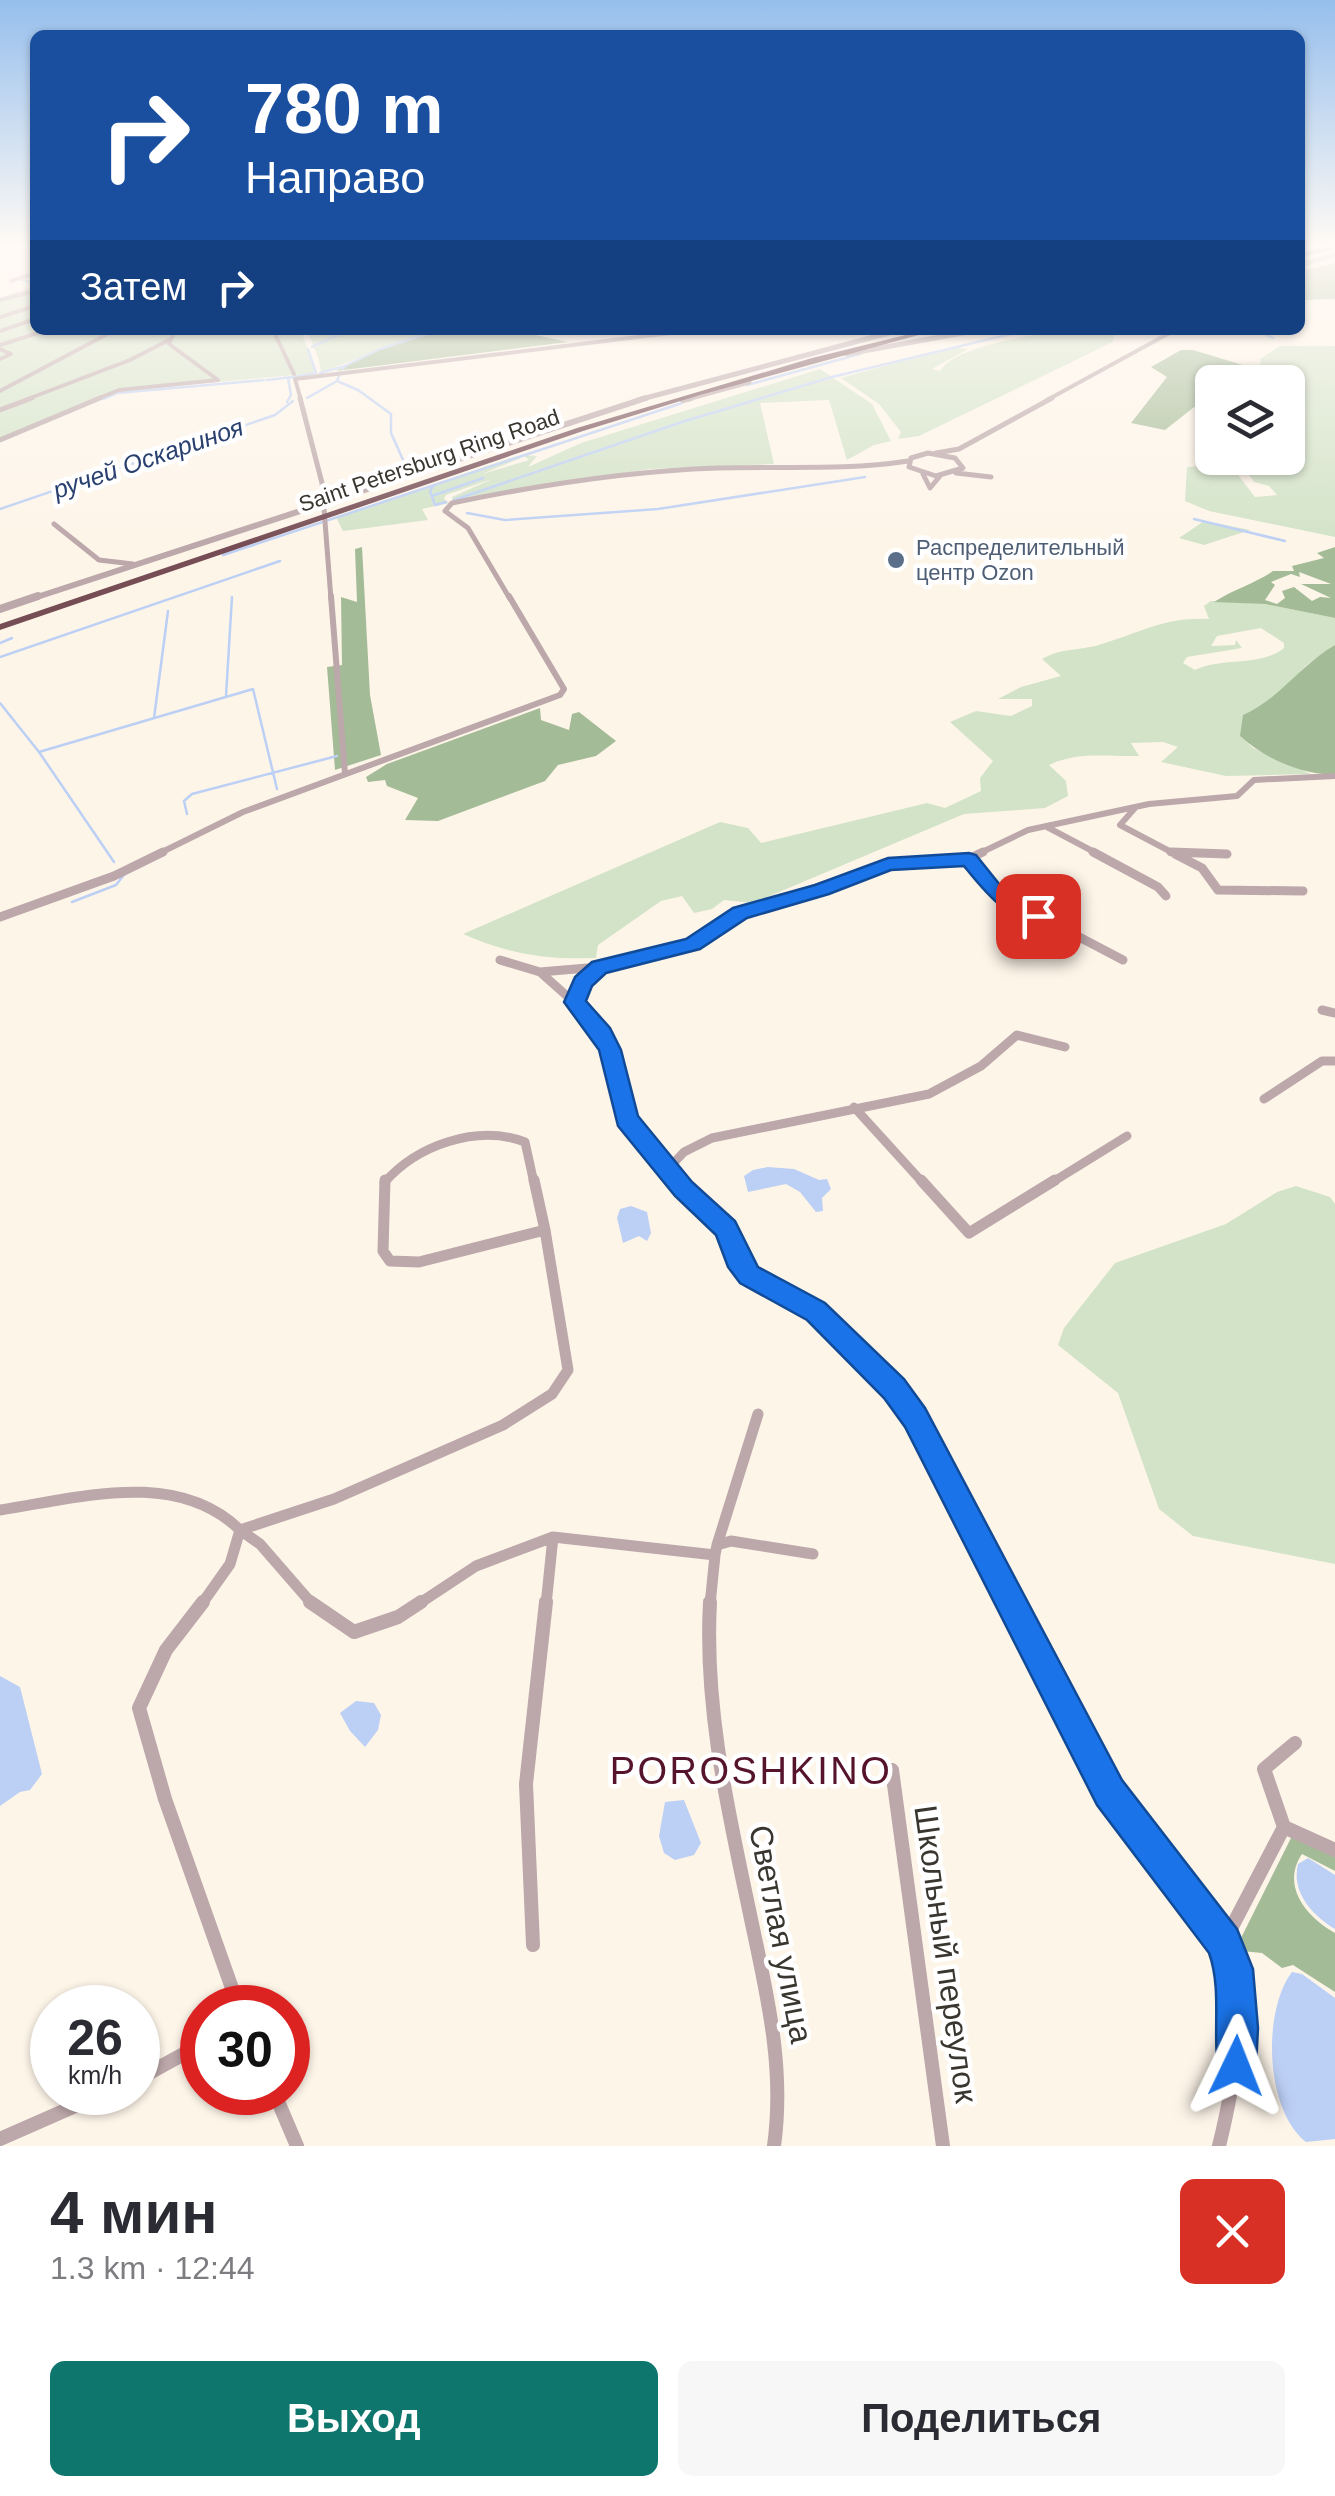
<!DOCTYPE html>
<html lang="ru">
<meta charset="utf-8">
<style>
body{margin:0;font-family:Helvetica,sans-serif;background:#f7f7f7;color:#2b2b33;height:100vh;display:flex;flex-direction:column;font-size:38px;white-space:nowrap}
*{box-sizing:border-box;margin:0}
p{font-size:32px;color:#7c7c81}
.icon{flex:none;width:55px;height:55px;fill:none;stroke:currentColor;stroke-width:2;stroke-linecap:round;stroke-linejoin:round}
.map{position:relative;height:2146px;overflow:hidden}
.details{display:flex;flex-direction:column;background:#fff;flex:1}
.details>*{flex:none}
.hud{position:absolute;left:30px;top:30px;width:1275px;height:305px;border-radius:15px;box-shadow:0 2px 8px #0004;background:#1a4fa0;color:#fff;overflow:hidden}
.tools{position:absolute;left:1195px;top:365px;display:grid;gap:20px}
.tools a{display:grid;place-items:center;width:110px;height:110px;border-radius:15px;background:#fff;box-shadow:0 2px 8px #0004;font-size:50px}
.speed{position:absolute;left:30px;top:1985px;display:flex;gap:20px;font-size:50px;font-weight:700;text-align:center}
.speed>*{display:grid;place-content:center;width:130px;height:130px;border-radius:50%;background:#fff;box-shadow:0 2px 8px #0004;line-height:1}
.speed small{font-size:25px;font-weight:400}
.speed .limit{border:15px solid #d22;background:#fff;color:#111}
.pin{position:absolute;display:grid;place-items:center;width:85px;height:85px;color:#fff;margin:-42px;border-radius:20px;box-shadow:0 5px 15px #0006}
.me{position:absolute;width:110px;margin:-55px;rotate:2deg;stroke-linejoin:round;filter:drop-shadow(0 0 8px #0008)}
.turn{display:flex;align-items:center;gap:35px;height:210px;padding:0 50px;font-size:45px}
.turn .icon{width:130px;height:130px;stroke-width:2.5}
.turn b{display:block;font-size:70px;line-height:85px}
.then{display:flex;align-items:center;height:95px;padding:0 50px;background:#0003;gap:20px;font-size:38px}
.round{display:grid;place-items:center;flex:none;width:105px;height:105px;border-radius:15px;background:#f7f7f7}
.headline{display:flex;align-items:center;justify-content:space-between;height:170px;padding:0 50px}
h1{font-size:60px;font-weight:700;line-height:75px}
.primary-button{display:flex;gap:20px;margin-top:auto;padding:20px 50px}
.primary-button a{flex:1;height:115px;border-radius:15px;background:#0f766e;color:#fff;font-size:40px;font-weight:700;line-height:115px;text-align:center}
.primary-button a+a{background:#f7f7f7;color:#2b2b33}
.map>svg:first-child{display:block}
.green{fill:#d2e3c8;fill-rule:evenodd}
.forest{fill:#a4bb97;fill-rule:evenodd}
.water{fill:#bccff4}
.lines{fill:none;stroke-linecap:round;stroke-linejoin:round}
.stream{stroke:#bccff4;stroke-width:2.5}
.minor-far5{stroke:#bca7aa;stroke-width:4}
.minor-far4{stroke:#bca7aa;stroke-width:5}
.minor-far3{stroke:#bca7aa;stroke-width:6}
.minor-far2{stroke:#bca7aa;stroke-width:9}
.minor-far1{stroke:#bca7aa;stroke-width:11}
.minor{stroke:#bca7aa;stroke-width:14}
.tertiary-far2{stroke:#bca7aa;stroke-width:5}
.tertiary-far1{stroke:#bca7aa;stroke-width:6}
.tertiary{stroke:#bca7aa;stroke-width:8}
.motorway{fill:#764d55;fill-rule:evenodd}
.route{fill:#1a73e8;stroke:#114b97;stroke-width:2.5}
.service-dot{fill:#5c6f8a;stroke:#fff;stroke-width:4}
.labels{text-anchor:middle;stroke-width:9;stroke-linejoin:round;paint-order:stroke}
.far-street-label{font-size:22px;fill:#39352f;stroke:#fff}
.far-service-label{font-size:22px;fill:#4e5e75;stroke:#fff;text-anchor:start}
.far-water-label{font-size:25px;font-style:italic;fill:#2a4170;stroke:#fff}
.near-street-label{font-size:32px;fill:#39352f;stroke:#fff}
.near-quarter-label{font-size:38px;letter-spacing:2.5px;fill:#56132c;stroke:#fff}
</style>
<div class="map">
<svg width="1335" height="2146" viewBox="0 0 1335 2146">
<rect width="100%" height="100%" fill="#fef5e9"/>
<!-- green -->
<path class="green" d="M31 287H35V330H301L315 373 120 391 0 441V298Z
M307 330H348L328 341 351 330H436L321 372C320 356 312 345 307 330Z
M1060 330H1115L1113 342 919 436 898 439 901 432 879 404 841 378 952 347 968 349 932 369 940 371C955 345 1030 337 1060 330Z
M1280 346H1335V537L1209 511 1185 501 1187 467 1200 466 1208 451 1212 458H1225L1255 497 1277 495 1269 486 1254 482 1238 458H1288V382H1242L1261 363 1260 359Z
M820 369 872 404 891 441 874 445 847 460 829 400 760 403 774 464 650 469 453 502 452 497 492 479 446 495 444 499 449 503 422 509 428 520 343 531 336 517 517 456 521 458 482 474 529 460 523 455 537 456 528 467 581 443Z
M1204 521 1250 530 1204 545 1179 538Z
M1211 601 1265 604 1335 618V645L1308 664 1240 736 1253 748 1311 774 1226 776 1161 762 1178 747 1163 742 1131 743 1139 756C1107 757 1079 751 1049 765L1066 781 1068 796 1045 808 964 814 753 903 724 900 712 909 694 913 682 896 661 901 598 945 596 958C547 960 508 954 463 934L720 822 748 828 761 843 927 803 945 808 981 791 980 778 993 761 950 722 976 711 1011 716 1032 706V699H998L1021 687 1061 676 1042 659C1063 647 1081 651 1102 644 1142 632 1165 617 1209 619L1204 606ZM1261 628 1284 643V648C1261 667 1223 657 1195 670L1183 663 1187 657 1242 648 1236 640 1235 645 1211 646 1217 636Z
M1296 1186 1330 1197 1335 1204V1564L1193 1536 1159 1509 1118 1393 1058 1345 1064 1328 1115 1263 1226 1224 1277 1192Z"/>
<!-- forest -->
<path class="forest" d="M1335 263V299L1300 300V271Z
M442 330H512L568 342 336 371 379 350Z
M1181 350H1193L1246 366 1226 382H1212V393L1165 430 1131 423 1167 377 1151 367Z
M362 547 370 695 381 755 335 770 327 667 342 665 341 597 357 602 355 549Z
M1335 547V618L1265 604 1214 602C1232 590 1254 584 1273 571H1294L1292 566 1324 558 1317 553ZM1299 572 1331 584H1301L1331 598 1320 597 1312 601 1294 587 1282 591 1285 598 1277 604 1265 600 1275 585 1271 582 1291 574 1300 577Z
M1335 645V775C1301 774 1265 759 1240 736L1243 715C1280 699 1300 665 1335 645Z
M540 708 541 720 569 730 572 714 579 712 616 741 596 756 558 765 545 781 438 821 405 820 418 798 387 786 385 780 368 782 366 777 387 764Z
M1292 1836 1335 1854V1871L1302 1854C1281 1885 1305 1916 1335 1933V1992L1293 1965 1282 1968 1262 1953 1242 1951 1241 1938Z"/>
<!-- water -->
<path class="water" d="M768 1167 794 1169 819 1180 827 1179 831 1189 822 1198 823 1211 816 1212 800 1192 786 1184 748 1192 744 1176 753 1170Z
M631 1206 647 1212 651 1233 647 1241 639 1236 623 1243 617 1218 620 1209Z
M0 1676 20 1687 42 1774 30 1790 20 1792 0 1806Z
M356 1701 374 1703 381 1715 378 1730 365 1747 350 1731 340 1713Z
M684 1800 701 1843 694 1855 675 1860 664 1853 659 1836 665 1802Z
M1308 1858 1335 1875V1929C1312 1915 1291 1892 1298 1864Z
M1292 1972 1302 1974 1335 1998V2139L1306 2142C1265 2110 1262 2011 1292 1972Z"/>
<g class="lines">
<!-- stream -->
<path class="stream" d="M21 280 35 283
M1257 330 1273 338
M312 347 349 330
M345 366 380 349 439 330
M320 373 345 366 343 369
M293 377 316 373 308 349
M267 380 292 377 288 378 291 395 287 402
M337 381 358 390 391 414V433L404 462 418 467
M747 385 860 354
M307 398 337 381 340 373
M103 399 117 393 264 380
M434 485 430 491 435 505 446 502
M432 496 483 478
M454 500 682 422 832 377 1027 330
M0 509 275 415 293 401
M467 513 505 520 658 509 865 477
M1194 519 1285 541
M223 555 682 403
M0 643 12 638
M0 657 280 561
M226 696 232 597
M0 703 39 752 114 862
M154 718 168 611
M39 752 253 689 277 789
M187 814 184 801 192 794 337 756
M72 902 116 885 123 876"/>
<!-- minor-far5 -->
<path class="minor-far5" d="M11 281 35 273
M0 300 35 291
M0 317 35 306
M175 330 169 344 218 380
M273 330 294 374
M0 331 35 319
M0 345 47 330
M0 349 11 354 0 359
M0 391 115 330
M25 400 130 360 169 340
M94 400 119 390 218 380
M301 400 295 379 695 330
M1047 400 1175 330"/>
<!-- minor-far4 -->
<path class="minor-far4" d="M300 398 322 483 331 599
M0 410 32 398
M0 440 100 398
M928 453 955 458 963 468 936 476 909 467 911 458Z
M936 453 959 449 1052 398
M956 473 991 477
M923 474 930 488 940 476
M54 524 99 560 133 564
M510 599 468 528 445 511 452 503C539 485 628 471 717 468 781 466 844 471 908 461"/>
<!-- minor-far3 -->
<path class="minor-far3" d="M331 596 345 774
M1135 808 1120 825 1175 854H1227
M1047 827 1098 854
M158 854 243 812 560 695 564 689 509 596
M978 854 1028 830 1149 804 1237 796 1254 780 1335 776"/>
<!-- minor-far2 -->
<path class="minor-far2" d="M1093 852 1158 887 1166 896
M1171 852 1227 854
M1175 854 1202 868 1218 890 1303 891
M969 859 997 894 1123 960
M0 917 114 876 163 852
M500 960 540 972 585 1012 610 1050 627 1119 679 1183
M540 972 599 967
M575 1002 585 979 599 967 693 944 740 913 889 864 966 860 983 852
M1322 1010 1335 1013
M1264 1099 1322 1061H1335
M854 1107 923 1183
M668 1169 684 1152 712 1138 929 1094 981 1066 1017 1035 1065 1047
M384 1183C417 1145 477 1124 525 1142L534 1183
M1051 1183 1127 1136"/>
<!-- minor-far1 -->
<path class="minor-far1" d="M385 1180 383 1251 390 1261 419 1262 545 1230
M534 1180 545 1230
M677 1180 727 1229 737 1259 749 1275 816 1312 894 1388 915 1417 1012 1605
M921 1180 969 1233 1055 1180
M0 1510C79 1498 176 1468 240 1530
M240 1530 334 1499 503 1425 552 1394 568 1370 545 1230
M240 1530 260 1544 313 1605
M717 1545 758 1414
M201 1605 230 1564 240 1530
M417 1605 476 1566 553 1537 715 1555 717 1545 731 1541 813 1554
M546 1605 553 1537
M710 1605 715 1555"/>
<!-- minor -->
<path class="minor" d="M203 1602 166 1650 139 1708 165 1799 239 2008
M310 1602 354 1632 398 1617 421 1602
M710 1602C704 1710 729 1814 751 1919 767 1995 785 2068 774 2146
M1011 1602 1109 1792 1224 1942C1247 2011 1236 2077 1219 2146
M892 1770 943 2146
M1284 1827 1335 1850
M1224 1942 1284 1827 1264 1769 1295 1743
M533 1945 526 1784 546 1602
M138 2079 202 2044
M274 2092 297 2146
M0 2139 107 2092"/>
<!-- tertiary-far2 -->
<path class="tertiary-far2" d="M1300 265 1335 255
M847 354 979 330
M638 400 900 330
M683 400 749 382"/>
<!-- tertiary-far1 -->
<path class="tertiary-far1" d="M683 400 691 398
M31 599 646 398"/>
<!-- tertiary -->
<path class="tertiary" d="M0 609 38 596"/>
<!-- motorway -->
<path class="motorway" d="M1335 245V249L1300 257V253Z
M926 330H937L700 395 583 431 0 630V624L577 428 812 358Z"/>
</g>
<!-- sky -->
<linearGradient id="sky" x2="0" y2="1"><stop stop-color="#96bfed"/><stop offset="0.45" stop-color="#fffaf5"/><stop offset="1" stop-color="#fffaf5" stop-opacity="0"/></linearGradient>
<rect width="1335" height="545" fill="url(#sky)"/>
<!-- route -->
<path class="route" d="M969 853 976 855 1004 890 1046 911V921C1012 928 982 888 964 866L891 870 829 894 747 918 700 949 606 973 592 986 586 1001 610 1028 621 1050 638 1116 692 1182 735 1221 758 1267 825 1303 904 1379 925 1408 1122 1780 1237 1929 1253 1969 1258 2028 1256 2066 1250 2080 1236 2086 1222 2080C1209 2048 1224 1994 1209 1953L1097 1805 905 1427 884 1398 807 1320 740 1283 728 1267 716 1235 675 1196 618 1126 599 1050 564 1002 575 977 592 962 686 939 733 908 815 885 888 858Z"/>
<!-- markers -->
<circle class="service-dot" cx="896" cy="560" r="10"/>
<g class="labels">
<!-- far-street labels -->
<g class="far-street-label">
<text transform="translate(429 460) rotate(-19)" y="8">Saint Petersburg Ring Road</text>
</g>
<!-- far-service labels -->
<g class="far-service-label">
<text x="916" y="555">Распределительный<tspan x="916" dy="25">центр Ozon</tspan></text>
</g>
<!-- far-water labels -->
<g class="far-water-label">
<text transform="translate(148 458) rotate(-19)" y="9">ручей Оскариноя</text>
</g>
<!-- near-street labels -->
<g class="near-street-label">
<text transform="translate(781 1934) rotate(79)" y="11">Светлая улица</text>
<text transform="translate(946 1954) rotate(82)" y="11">Школьный переулок</text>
</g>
<!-- near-quarter labels -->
<g class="near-quarter-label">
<text x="751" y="1784">POROSHKINO</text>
</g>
</g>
</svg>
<div class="tools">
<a><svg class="icon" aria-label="layers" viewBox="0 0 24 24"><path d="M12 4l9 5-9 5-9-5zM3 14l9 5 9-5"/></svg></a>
</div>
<div class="speed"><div>26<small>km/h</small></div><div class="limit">30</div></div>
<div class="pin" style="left:1038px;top:916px;background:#d93025"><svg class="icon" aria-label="arrive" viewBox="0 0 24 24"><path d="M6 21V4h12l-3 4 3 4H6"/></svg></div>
<svg class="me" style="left:1236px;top:2066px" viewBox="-20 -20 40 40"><path d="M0-17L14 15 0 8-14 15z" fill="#1a73e8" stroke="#fff" stroke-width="4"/></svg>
<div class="hud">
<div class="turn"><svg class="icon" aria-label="right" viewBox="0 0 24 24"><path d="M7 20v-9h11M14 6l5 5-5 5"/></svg><div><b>780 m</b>Направо</div></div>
<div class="then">Затем<svg class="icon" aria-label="right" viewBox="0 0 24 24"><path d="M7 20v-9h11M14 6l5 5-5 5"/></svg></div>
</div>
</div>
<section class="details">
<div class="headline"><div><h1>4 мин</h1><p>1.3 km · 12:44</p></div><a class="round" style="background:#d93025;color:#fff"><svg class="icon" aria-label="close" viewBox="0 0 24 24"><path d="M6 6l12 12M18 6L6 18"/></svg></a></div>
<div class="primary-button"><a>Выход</a><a>Поделиться</a></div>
</section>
